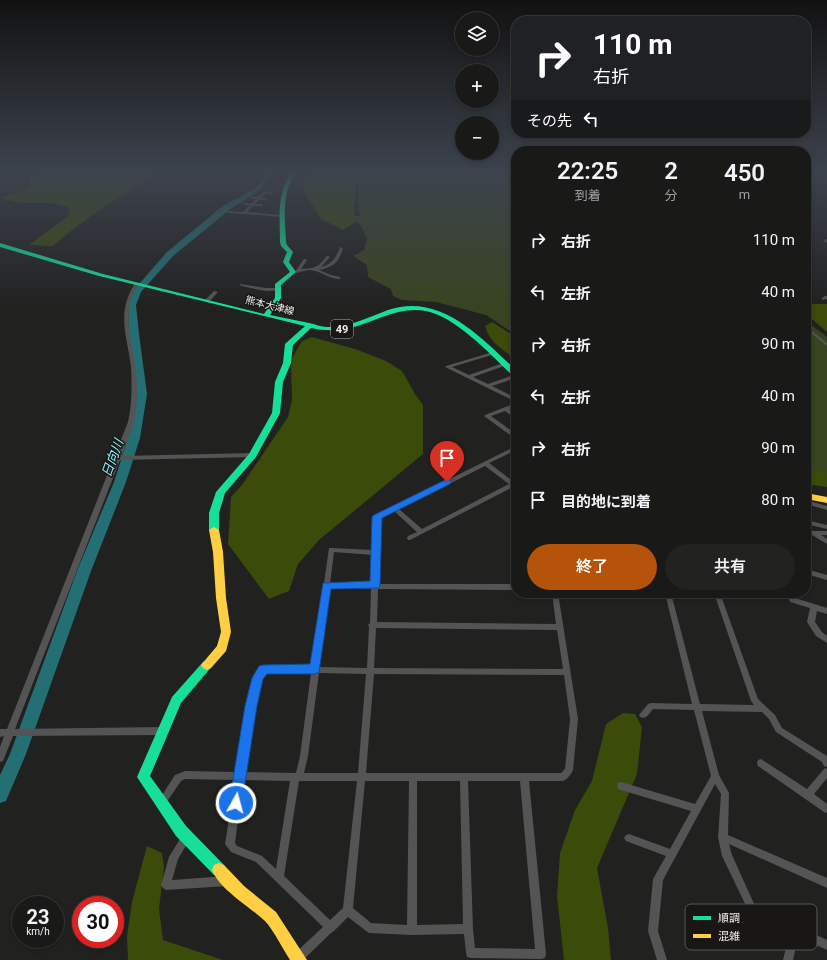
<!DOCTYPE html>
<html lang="ja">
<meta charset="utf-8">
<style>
body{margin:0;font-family:Roboto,"Noto Sans JP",sans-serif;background:#222221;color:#f1f3f6;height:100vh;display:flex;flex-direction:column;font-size:15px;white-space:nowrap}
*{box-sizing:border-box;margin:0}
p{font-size:13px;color:#9fa0a2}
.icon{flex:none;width:22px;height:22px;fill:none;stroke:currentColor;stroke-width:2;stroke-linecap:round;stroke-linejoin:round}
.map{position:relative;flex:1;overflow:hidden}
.sheet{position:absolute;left:511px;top:146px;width:300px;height:452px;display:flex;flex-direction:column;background:#191918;border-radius:16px;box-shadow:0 2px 6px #0003,0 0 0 1px #373837}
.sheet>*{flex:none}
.top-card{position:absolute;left:511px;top:16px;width:300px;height:122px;border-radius:16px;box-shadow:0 2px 6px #0003,0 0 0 1px #373837;background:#202124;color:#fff;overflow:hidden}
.tools{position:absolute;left:455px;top:12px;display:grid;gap:8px}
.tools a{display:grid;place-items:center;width:44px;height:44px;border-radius:50%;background:#191918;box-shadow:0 2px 6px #0003,0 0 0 1px #373837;font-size:20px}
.speed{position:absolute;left:12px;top:896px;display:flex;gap:8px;font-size:20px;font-weight:700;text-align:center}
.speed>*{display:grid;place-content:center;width:52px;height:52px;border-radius:50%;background:#191918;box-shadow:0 2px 6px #0003,0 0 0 1px #373837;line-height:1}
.speed small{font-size:10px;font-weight:400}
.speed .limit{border:6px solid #d22;background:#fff;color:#111}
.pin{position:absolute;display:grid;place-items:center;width:34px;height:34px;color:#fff;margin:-41px -17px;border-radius:50% 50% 50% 0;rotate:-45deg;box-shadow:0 0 4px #0007}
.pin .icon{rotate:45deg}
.me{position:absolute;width:44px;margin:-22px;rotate:7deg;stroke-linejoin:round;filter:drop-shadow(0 0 3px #0008)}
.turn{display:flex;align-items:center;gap:14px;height:84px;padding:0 16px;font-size:18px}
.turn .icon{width:52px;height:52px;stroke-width:2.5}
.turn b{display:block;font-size:28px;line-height:34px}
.then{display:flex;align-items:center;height:38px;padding:0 16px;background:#0003;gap:8px;font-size:15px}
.eta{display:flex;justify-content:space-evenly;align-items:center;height:68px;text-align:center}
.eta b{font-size:24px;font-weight:600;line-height:28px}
.action{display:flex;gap:8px;margin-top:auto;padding:8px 16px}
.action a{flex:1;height:46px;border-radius:24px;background:#b45309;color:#fff;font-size:16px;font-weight:600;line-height:46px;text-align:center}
.action a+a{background:#222221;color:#f1f3f6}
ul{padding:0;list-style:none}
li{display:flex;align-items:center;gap:12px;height:52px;padding:0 16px}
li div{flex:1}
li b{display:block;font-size:15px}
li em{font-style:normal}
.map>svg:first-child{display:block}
.green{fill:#384420}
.forest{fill:#3b4b0a}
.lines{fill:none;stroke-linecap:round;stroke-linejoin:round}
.river{fill:#246f74;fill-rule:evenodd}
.street{fill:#545454;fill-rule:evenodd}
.fast{fill:#16e098;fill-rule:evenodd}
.slow{fill:#ffcf43;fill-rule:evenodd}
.route{fill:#1a73e8;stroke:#114b97}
.labels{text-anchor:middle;stroke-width:3;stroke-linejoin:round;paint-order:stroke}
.far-street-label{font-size:10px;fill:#eeedec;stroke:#191716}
.shield{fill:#191716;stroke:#aeadac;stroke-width:1}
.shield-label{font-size:11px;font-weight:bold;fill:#eeedec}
.water-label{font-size:13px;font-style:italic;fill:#85f2fb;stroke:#191716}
.key{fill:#191716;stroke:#595756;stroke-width:1}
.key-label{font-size:11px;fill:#eeedec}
</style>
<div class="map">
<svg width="827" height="960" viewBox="0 0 827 960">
<rect width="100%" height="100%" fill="#212120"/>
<!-- green -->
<path class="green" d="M355 173H516V335L486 315 436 302 402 300 393 296 391 289 368 277 367 265 353 256 364 250 367 238 360 224 346 218 349 216H360C355 199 362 188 355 173Z
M806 321 827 337V477L806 469Z"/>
<!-- forest -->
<path class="forest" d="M42 173H158C123 195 84 218 53 246L29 245 68 216 70 208 52 203H20L0 198 30 187V178Z
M307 173H358L354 207 355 222 343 230 321 219 306 195 302 183Z
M806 304H827V332L806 314Z
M492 322 516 337V360C502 348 491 345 485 326Z
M312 337 358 350 386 361 402 371 415 394 423 405V454L319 540 298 564 289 591 269 599 228 544 231 497 242 485 288 417 292 400 291 360 302 341Z
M806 468 827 473V487L806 484Z
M623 713 635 714 642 727 637 774 597 868 608 928 611 960H564L557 896 560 853 575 810 592 781 606 724Z
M147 846 162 853 164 867 159 909 163 940 223 960H128L127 936 132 902Z"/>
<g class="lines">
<!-- river -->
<path class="river" d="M266 173H272L260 190 229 210 173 256 141 292 136 305 139 334 147 394 140 438 126 482 91 571 26 754 6 801 0 803V775L10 754 77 571 114 482 128 438 137 394 129 334 128 305 133 291 167 252 223 206 256 188Z"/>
<!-- street -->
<path class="street" d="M263 192H272L274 193 272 194H265L261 198H267V200H259L255 204H263V206H253L247 212 281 215H282V217L217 212 215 211 217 210 243 212 250 205H244V203H252L256 199H251V197H258Z
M826 239H827V243L823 241Z
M340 247 343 248C339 262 334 267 319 270L331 275 340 277V279C329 279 321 271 310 270 305 270 301 272 297 273L295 272 304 259H305L307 260 301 269 312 268 319 265 327 256H328L330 257 321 267C333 264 336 257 340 247Z
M135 283 139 284C137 287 134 291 133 294 121 321 137 357 137 385 137 397 137 410 134 422 131 434 125 445 122 456L253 453 256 455 253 457 120 460 15 729 162 727 165 729 166 731 165 733 162 735 13 736 3 761 0 762V747L4 736 0 737V729H7L128 422C132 405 132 385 131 367 127 334 116 314 135 283Z
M240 284 266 288H277L279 289C269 294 253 288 242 286L240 285Z
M214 291 218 292 209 302H205V300Z
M825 296H827V299L822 300V298Z
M806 326 827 343V346L806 329Z
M493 352H495V354L452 367 469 375 503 363H507V365L473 377 488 384 516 374V378L492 386 516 398V402L445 367 446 366Z
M516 403V407L509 409 516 414V419L505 411 491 416 516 434V439L514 438 484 416 485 415Z
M516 446V450L489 463 514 482 516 481V486L513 487 410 540H408L407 538 408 536 417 532 394 511 380 518 379 552 380 553 379 555 378 584H516V590L378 589 377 622 556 624 552 593H558L578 719 573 770C571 774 568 779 563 781H529L546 954 545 958 541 959 471 958 467 957 466 953 464 934 412 935 369 933 366 931 348 917 334 931 331 933 303 960H294L293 958 294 954 323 927 256 862 231 852 225 844 235 780 185 779 181 781 164 806 161 807 158 806 157 803 175 775 185 771 236 772 248 699 252 684 260 668 263 667H312L329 548H331L373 550 374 517 375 516ZM485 466 509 484 422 529 399 509ZM334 552 373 555 372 584H330ZM329 589H371L370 623 368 625 369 627 367 668 319 667ZM376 628 557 630 563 669 374 668ZM265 673H311L300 756 296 773 244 772 256 699 260 684ZM319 673 366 674 358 773H304L308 756ZM374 674 564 675 570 719 565 769 561 773H366ZM243 780 290 781 276 869 262 856 237 846 235 843ZM299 781H357L343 908 330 920 284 876ZM365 781H409L407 925 371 923 353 908ZM417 781H460L463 924 417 925ZM468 781H520L535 949 475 948 473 929Z
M806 500 827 506V510L806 504Z
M806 520 827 525V529L806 524Z
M806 531H827V535H821L827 539V544L812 535H806Z
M806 569 827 575V580L806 574Z
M665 593H671L700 704 754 705 751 701 714 593H720L758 699 775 715 782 728 827 756V767L824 766 822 762 776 732 769 719 762 712 702 711 719 775 729 793 728 835 827 878V888L729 844 732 855 755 906 827 940V950L798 937 793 960H783L790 932 749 912 722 856 718 837 721 794 715 784 663 880 658 931 667 960H657L648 931 653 879 666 856 626 841 624 838 626 835 629 834 670 849 691 811 621 790 618 789 617 786 618 783 621 782 695 804 711 776 694 710 653 709C649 714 646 720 640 717L639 715 648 704 651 703 692 704Z
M787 593H793L795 598 827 608V614L817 611 815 622 822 632 827 636V643L816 636 807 622 810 608 790 602Z
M761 759 807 789 824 769 827 768V778L814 794 827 804V813L824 812 758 766 757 763 758 760Z
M186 833 189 834 191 837 178 859 172 880 227 876 230 878 232 881 230 884 227 886 166 890 163 888 161 885 169 857 183 834Z"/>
<!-- fast -->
<path class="fast" d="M292 173H296C281 193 285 218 286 242L287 245 293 252 289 262 296 272 281 285V298L270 315C283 318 296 320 309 323 315 324 321 327 327 327 348 328 369 317 388 310 441 292 481 338 516 370V376H513C491 355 456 317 426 311 411 308 396 312 382 317 356 327 339 334 311 328L293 345 291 363 283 382 280 413 256 457 225 493 219 513V530L214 533 209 530V513L216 492 249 454 272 413 275 382 283 363 285 344 305 326 99 276 0 247V243L103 274 264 314 275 298V284L290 272 283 262 287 252 281 246 280 242C280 219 276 192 292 173Z
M207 660 211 662 213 665 181 703 150 776 186 826 224 865 226 870 224 875 219 877 214 875 176 836 137 777 172 697 203 662Z"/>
<!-- slow -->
<path class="slow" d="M806 493 827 497V503L806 499Z
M214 527 219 530 223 552 226 598 231 632 226 651 211 668 207 670 203 668 201 665 217 646 221 632 216 598 213 552 209 530Z
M219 863 224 865 244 886 276 912 307 960H290C283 949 274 931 265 921 249 906 220 890 212 870L214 865Z"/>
</g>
<!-- sky -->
<linearGradient id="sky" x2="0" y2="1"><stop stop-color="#121212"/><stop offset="0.56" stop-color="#3d434e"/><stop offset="1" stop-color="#3d434e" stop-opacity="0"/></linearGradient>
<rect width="827" height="307" fill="url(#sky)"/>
<!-- route -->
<path class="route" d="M447 479 450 480 452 482 450 484 382 518 380 585 379 588 331 589 319 672 315 674H267L263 679 257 706 242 803 240 808 236 809 231 808 229 803 245 706 252 678 259 666 263 665 310 664 323 583 370 581 372 517 374 515Z"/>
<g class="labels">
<!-- far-street labels -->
<g class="far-street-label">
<text transform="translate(270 305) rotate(14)" y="4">熊本大津線</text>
</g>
<!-- shield labels -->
<rect class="shield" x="331" y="320" width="22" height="18" rx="3"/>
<g class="shield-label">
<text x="342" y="333">49</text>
</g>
<!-- water labels -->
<g class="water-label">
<text transform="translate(112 458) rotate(-70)" y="5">日向川</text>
</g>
</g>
<!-- legend -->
<rect x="685" y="904" width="132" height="46" rx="6" class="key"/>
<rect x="693" y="916" width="18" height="4" fill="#16e098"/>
<rect x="693" y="934" width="18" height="4" fill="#ffcf43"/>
<g class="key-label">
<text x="718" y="922">順調</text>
<text x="718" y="940">混雑</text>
</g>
</svg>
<div class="tools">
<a><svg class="icon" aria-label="layers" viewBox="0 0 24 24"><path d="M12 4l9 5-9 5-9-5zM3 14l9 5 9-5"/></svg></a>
<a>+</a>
<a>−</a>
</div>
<div class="speed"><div>23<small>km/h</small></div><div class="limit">30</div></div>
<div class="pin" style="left:447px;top:482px;background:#d93025"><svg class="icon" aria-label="arrive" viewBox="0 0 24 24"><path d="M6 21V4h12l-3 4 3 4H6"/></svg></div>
<svg class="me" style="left:236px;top:803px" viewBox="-20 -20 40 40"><circle r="17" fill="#1a73e8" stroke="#fff" stroke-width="3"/><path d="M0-11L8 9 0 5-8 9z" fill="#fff"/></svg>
<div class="top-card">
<div class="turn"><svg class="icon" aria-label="right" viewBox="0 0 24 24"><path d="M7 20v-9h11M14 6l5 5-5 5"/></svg><div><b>110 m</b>右折</div></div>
<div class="then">その先<svg class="icon" aria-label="left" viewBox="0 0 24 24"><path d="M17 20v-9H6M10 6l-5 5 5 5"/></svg></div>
</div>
<section class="sheet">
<div class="eta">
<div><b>22:25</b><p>到着</p></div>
<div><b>2</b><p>分</p></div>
<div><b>450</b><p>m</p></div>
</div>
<ul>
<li><svg class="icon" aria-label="right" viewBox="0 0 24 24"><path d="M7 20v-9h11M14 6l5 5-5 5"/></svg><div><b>右折</b></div><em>110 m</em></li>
<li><svg class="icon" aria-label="left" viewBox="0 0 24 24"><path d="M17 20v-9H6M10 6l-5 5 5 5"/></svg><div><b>左折</b></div><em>40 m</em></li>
<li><svg class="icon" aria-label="right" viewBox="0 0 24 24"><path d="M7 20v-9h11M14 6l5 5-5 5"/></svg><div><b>右折</b></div><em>90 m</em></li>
<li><svg class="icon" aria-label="left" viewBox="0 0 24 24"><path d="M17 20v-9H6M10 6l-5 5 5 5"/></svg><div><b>左折</b></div><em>40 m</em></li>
<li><svg class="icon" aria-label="right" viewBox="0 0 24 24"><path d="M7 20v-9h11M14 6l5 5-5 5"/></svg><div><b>右折</b></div><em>90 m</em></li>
<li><svg class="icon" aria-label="arrive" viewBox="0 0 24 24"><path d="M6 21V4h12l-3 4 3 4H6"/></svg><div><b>目的地に到着</b></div><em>80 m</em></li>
</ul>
<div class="action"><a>終了</a><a>共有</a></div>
</section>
</div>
